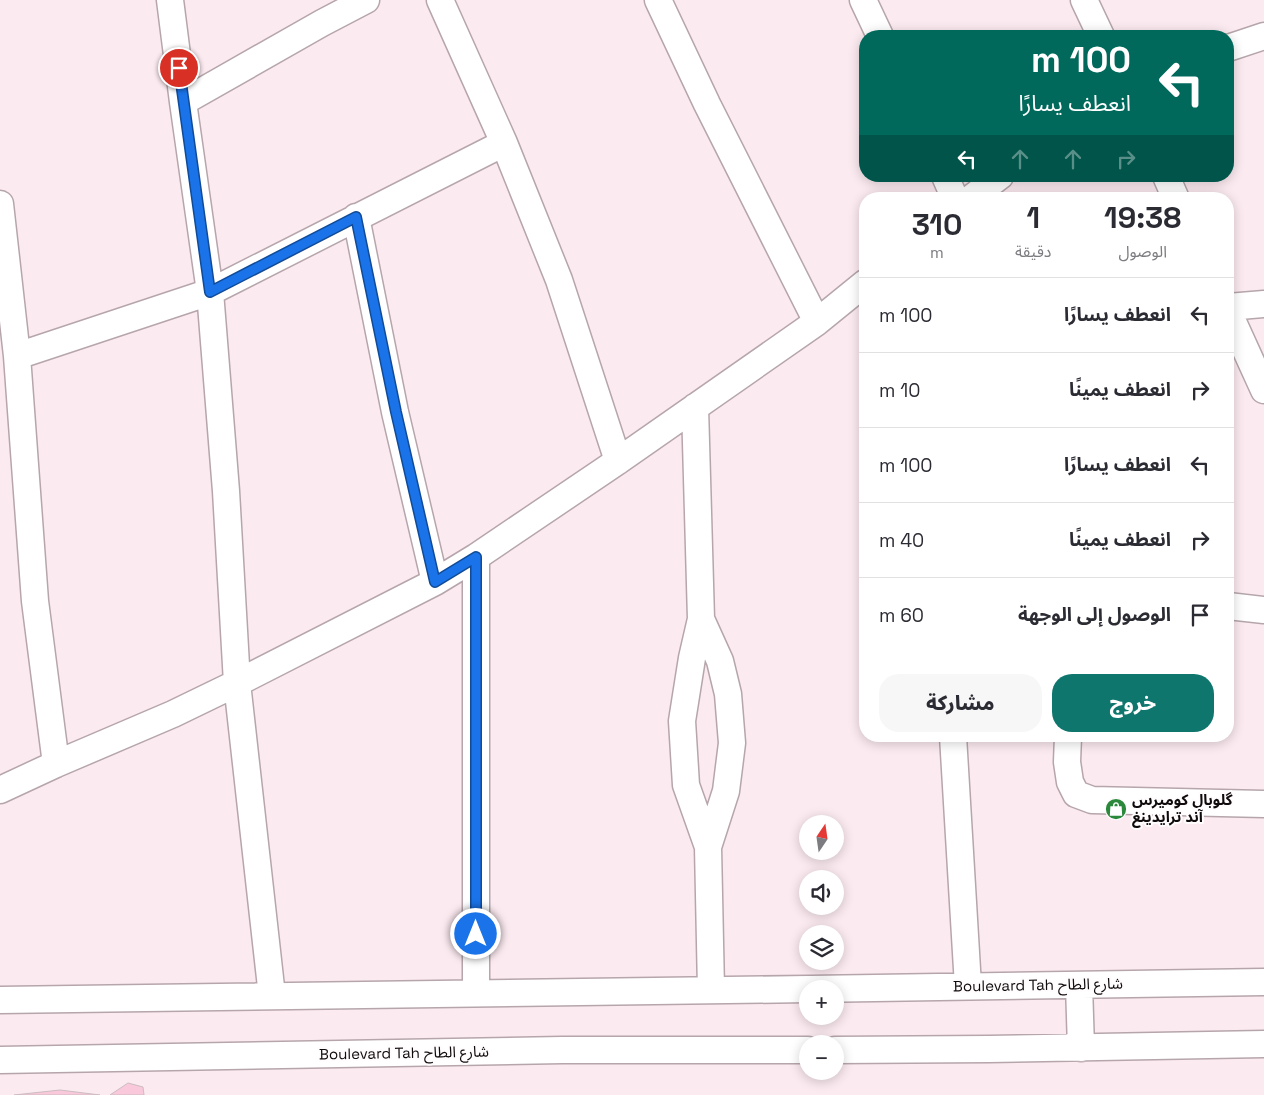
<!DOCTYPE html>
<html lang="ar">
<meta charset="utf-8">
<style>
body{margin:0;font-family:"Space Grotesk","Noto Sans Arabic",sans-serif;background:#f7f7f7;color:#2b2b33;direction:rtl;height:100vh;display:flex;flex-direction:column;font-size:19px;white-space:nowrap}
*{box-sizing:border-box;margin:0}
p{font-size:16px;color:#7c7c81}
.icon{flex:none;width:28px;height:28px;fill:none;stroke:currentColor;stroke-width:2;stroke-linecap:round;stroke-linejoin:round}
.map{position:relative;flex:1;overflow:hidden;direction:ltr}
.side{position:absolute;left:859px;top:192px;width:375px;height:550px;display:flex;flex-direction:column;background:#fff;border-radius:20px;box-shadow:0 2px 12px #0003;direction:rtl}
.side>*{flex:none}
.guide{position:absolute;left:859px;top:30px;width:375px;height:152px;border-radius:20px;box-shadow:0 2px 12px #0003;direction:rtl;background:#00695c;color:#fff;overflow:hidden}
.needle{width:32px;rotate:13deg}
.controls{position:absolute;left:799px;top:815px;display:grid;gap:10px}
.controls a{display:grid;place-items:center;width:45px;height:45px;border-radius:50%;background:#fff;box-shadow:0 2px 12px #0003;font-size:25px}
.pin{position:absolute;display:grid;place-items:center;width:42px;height:42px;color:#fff;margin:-21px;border:2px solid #fff;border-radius:50%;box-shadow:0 1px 5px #0007}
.me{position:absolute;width:55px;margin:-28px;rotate:0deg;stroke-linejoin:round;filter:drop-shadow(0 0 4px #0008)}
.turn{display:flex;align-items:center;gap:18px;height:105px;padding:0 20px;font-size:22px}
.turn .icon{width:65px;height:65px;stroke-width:2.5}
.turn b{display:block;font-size:35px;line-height:42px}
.lanes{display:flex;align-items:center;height:48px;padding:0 20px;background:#0003;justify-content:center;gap:25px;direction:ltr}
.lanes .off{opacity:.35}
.eta{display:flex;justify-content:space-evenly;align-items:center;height:85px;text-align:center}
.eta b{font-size:30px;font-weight:800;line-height:35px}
.button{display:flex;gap:10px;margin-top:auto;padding:10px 20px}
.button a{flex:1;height:58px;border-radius:20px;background:#0f766e;color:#fff;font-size:20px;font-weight:800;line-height:58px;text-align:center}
.button a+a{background:#f7f7f7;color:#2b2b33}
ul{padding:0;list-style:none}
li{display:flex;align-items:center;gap:15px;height:75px;padding:0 20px;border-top:1px solid #e1e1e2}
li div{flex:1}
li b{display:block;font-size:19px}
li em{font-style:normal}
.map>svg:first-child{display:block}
.building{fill:#f9c8da;stroke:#ccbcc1}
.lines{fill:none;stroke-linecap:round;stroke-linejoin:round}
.street-casing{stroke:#b6a6ab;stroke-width:29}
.street{stroke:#fff;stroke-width:26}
.route-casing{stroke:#114b97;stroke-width:12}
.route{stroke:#1a73e8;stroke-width:9}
.labels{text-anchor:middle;stroke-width:4;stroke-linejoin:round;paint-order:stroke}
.poi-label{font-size:15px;font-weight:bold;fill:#0f0a0c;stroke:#fffcfd;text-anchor:start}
.street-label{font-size:15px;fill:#0f0a0c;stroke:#fffcfd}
</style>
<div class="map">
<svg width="1264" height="1095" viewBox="0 0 1264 1095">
<rect width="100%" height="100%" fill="#fbeaf0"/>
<!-- building -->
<path class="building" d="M128 1083 143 1087 144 1095H110Z
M60 1090 100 1095H14Z"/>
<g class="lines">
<!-- street casing -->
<g class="street-casing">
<path id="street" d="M170 0 183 102 210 292 226 491 237 683 272 996
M440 0 504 143 559 280 618 461
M658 0 707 104 817 322
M863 0 880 36
M1084 0 1101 36
M1228 48 1264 36
M183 102 322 23 366 0
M945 176 955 199
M1166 176 1176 199
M970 199 1000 176
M0 204 17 356 35 601 56 764
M356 217 395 412 435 582
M1228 307 1264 304
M1228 311 1264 390
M17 356 210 292 504 143
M695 407 701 619 692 658 682 721 686 785 708 847 711 990
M476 557V993
M1228 606 1264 610
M701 619 720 661 728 694 732 743 726 791 708 847
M953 736 968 986
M1068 736 1067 762 1070 782 1076 794 1092 800 1264 804
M0 790 56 764 173 714 237 683 435 582 476 557 618 461 817 322 865 283
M1079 985 1081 1048
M811 989 1264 982
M0 1000 808 989
M835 1050 989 1049 1264 1044
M0 1060 562 1050H808"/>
</g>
<!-- street -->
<use href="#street" class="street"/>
</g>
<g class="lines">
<!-- route casing -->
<g class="route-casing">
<path id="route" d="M179 68 210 292 356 217 396 412 435 582 476 557V934"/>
</g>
<!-- route -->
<use href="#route" class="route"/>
</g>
<!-- icons -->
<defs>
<g id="shop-disc" transform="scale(1.125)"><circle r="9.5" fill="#2a893b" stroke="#fffcfd"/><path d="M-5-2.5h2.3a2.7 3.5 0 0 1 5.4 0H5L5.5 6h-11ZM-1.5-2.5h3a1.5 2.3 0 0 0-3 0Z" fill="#fff"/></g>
</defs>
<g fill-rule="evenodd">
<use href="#shop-disc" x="1116" y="809"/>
</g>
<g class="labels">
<!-- poi labels -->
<g class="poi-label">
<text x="1132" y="805">گلوبال كوميرس<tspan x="1132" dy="17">آند ترايدينغ</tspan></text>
</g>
<!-- street labels -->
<g class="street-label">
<text transform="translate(1038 985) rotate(-1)" y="5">Boulevard Tah شارع الطاح</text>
<text transform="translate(404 1053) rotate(-1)" y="5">Boulevard Tah شارع الطاح</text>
</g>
</g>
</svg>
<div class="controls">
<a><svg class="needle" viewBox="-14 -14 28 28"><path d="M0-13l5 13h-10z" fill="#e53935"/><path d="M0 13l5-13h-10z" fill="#7c7c81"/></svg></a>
<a><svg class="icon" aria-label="sound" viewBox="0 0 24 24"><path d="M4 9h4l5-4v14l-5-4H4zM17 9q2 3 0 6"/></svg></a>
<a><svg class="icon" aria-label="layers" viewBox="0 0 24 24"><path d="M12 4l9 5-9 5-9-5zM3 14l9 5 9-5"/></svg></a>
<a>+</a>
<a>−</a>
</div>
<div class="pin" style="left:179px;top:68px;background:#d93025"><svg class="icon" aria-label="arrive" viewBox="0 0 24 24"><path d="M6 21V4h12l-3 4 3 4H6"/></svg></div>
<svg class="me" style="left:476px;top:934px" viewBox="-20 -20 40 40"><circle r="17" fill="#1a73e8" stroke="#fff" stroke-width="3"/><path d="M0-11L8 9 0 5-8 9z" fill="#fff"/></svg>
<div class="guide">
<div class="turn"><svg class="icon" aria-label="left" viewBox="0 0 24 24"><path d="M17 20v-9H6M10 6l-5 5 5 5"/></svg><div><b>100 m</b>انعطف يسارًا</div></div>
<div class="lanes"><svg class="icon" aria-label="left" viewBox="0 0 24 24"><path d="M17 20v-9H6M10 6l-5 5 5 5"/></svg><svg class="icon off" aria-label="ahead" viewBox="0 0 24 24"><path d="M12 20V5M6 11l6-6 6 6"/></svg><svg class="icon off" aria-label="ahead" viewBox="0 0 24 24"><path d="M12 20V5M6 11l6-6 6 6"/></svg><svg class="icon off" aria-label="right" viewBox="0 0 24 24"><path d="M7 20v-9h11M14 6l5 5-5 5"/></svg></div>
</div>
<section class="side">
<div class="eta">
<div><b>19:38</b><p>الوصول</p></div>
<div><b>1</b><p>دقيقة</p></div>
<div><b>310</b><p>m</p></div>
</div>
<ul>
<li><svg class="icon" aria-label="left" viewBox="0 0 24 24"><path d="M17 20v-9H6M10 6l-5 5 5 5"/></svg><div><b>انعطف يسارًا</b></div><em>100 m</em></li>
<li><svg class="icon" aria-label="right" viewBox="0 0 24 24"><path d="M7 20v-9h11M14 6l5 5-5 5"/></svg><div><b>انعطف يمينًا</b></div><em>10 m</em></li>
<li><svg class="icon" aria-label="left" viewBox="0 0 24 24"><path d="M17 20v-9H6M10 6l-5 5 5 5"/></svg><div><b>انعطف يسارًا</b></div><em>100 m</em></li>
<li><svg class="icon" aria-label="right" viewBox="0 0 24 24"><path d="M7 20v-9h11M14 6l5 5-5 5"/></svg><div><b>انعطف يمينًا</b></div><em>40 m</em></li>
<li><svg class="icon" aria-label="arrive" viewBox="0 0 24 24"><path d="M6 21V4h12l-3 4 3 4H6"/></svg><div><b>الوصول إلى الوجهة</b></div><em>60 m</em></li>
</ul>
<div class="button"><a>خروج</a><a>مشاركة</a></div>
</section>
</div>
